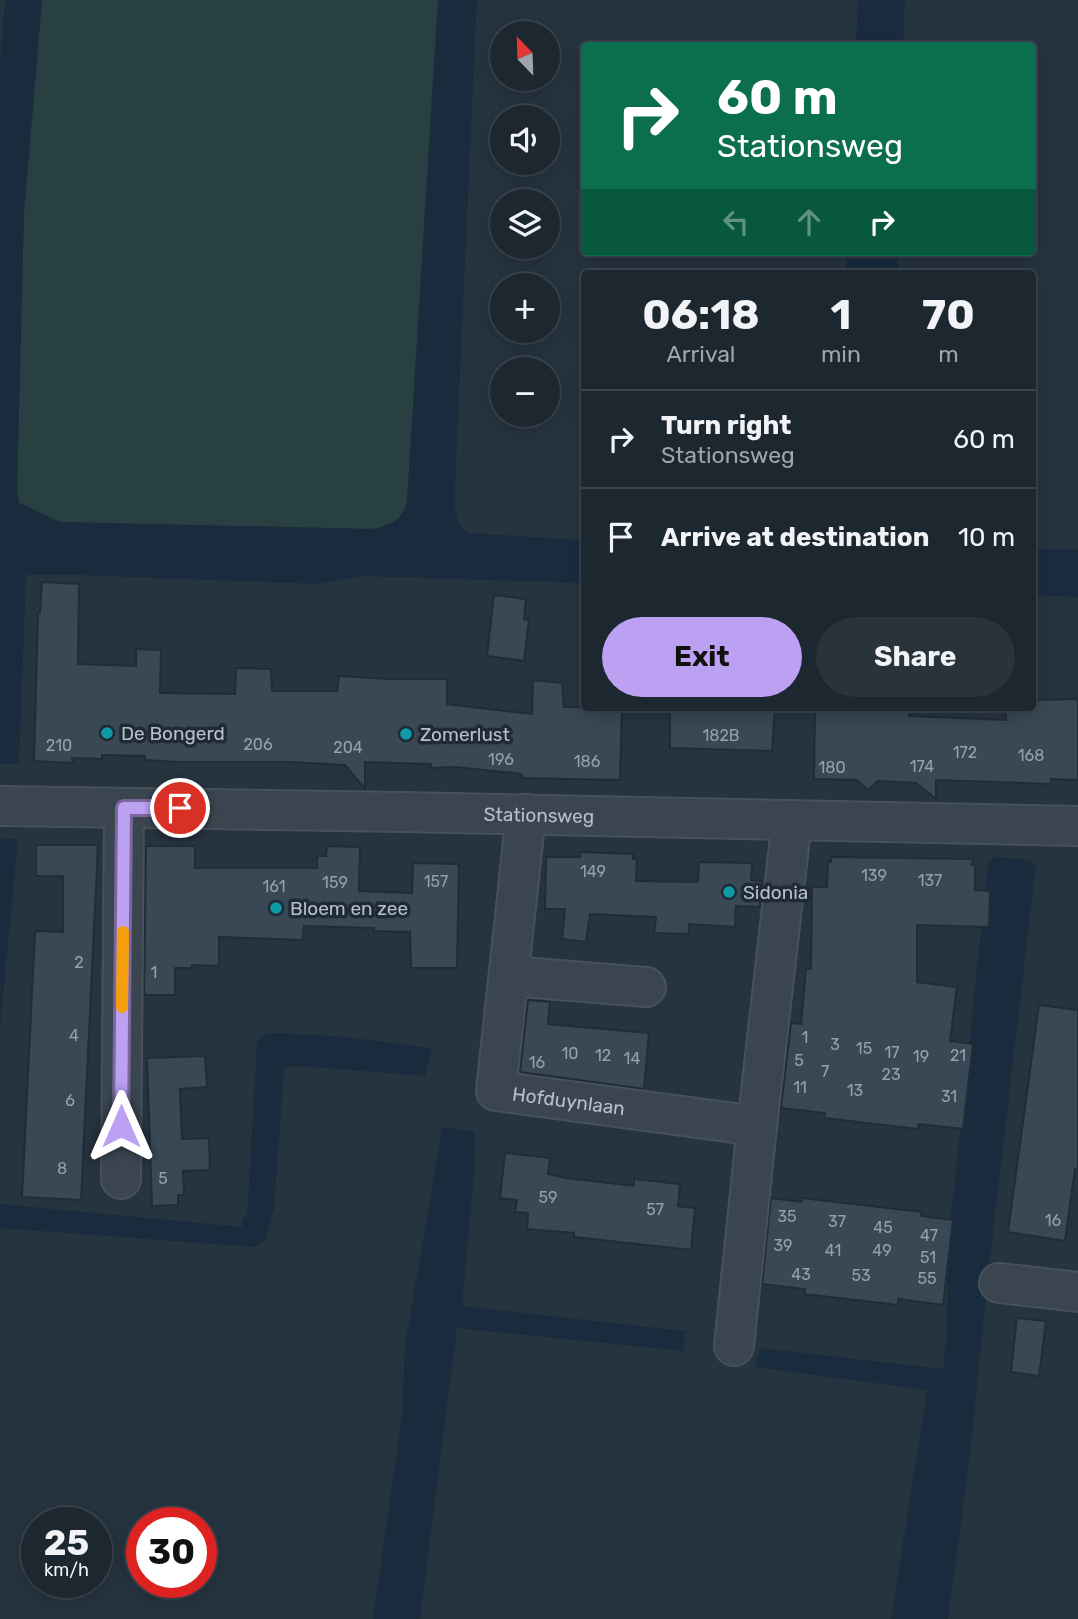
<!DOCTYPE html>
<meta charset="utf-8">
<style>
body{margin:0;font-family:Rubik,sans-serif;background:#29333c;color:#f1f3f6;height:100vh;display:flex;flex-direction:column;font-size:26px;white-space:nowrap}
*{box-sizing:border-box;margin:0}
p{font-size:23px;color:#a0a5ab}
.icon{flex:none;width:38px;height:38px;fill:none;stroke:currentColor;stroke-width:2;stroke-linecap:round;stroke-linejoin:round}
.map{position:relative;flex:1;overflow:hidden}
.sheet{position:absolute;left:581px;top:270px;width:455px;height:441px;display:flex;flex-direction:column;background:#1c2730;border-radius:7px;box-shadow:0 4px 18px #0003,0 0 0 2px #3a444c}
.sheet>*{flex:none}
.hud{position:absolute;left:581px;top:42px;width:455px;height:214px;border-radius:7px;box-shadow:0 4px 18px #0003,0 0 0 2px #3a444c;background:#0b6e4f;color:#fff;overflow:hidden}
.needle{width:46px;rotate:337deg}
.controls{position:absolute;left:490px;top:21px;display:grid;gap:14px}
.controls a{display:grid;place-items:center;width:70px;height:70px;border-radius:50%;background:#1c2730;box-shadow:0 4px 18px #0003,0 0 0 2px #3a444c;font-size:35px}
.speed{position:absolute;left:21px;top:1507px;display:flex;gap:14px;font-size:35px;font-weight:700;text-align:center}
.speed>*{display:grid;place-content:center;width:91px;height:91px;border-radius:50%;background:#1c2730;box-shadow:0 4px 18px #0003,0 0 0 2px #3a444c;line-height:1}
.speed small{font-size:18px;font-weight:400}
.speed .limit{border:10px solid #d22;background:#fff;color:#111}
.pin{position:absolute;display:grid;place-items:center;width:60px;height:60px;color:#fff;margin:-30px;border:4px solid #fff;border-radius:50%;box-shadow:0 2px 7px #0007}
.me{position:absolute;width:77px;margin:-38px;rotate:0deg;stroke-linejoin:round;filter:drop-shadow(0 0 5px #0008)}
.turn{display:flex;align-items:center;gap:24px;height:147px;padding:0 21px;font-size:32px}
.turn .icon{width:91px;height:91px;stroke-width:2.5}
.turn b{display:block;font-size:49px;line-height:60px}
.lanes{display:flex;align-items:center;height:66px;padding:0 21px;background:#0003;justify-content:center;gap:35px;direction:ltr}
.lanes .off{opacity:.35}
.eta{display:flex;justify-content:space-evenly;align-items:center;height:119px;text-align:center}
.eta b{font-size:42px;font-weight:700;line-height:49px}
.primary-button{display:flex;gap:14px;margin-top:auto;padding:14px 21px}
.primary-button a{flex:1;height:80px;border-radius:42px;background:#bca0f2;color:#111;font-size:28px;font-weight:700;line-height:80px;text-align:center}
.primary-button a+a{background:#29333c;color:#f1f3f6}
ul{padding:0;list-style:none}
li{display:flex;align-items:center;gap:21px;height:98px;padding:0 21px;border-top:2px solid #3a444c}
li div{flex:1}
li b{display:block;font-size:26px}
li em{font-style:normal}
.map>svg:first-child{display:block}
.green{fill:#284041}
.water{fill:#192c3e}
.building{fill:#384855;stroke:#212c37;stroke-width:2}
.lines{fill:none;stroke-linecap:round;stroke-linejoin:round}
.minor-casing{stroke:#47515c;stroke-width:42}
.minor{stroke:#3a454f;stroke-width:38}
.route-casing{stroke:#7a689d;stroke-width:18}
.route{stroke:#bca0f2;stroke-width:12}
.slow{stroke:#f59e0b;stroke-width:12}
.culture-dot{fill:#0f9aa8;stroke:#1f2a35;stroke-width:2.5}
.labels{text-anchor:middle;stroke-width:7;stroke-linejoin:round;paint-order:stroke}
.number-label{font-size:16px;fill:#95a0ab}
.poi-label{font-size:19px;fill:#b7c0ca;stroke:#1f2a35;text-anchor:start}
.street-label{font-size:19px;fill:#b7c0ca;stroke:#1f2a35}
</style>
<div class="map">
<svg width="1078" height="1619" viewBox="0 0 1078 1619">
<rect width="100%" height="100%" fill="#263440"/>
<!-- green -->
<path class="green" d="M42 0H438L407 502C401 521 391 525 372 529L60 522 19 503 17 491 24 213Z"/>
<!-- water -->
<path class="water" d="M5 0H42L24 213 17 491 19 503 60 522 372 529C391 525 401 521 407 502L438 0H477L454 507 459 524 467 533 584 540V583L363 576 318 584 79 575H26L19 764H0V60Z
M858 0H905L903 45H856Z
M847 252H898V273H846Z
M1032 549 1078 550V597L1033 595Z
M0 838 18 839 0 1028Z
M995 857 1029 860 1036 865 990 1258 970 1456 948 1619H891L927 1390 755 1367 760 1348 943 1369 947 1331V1255L988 863Z
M278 1033 347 1037 430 1048 431 1053 425 1076 300 1066H289L284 1069 274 1208 265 1240 254 1247 0 1228V1204L242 1227V1218L247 1217 257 1043C262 1034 268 1033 278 1033Z
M442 1127 475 1132 474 1175 462 1306 685 1331 683 1351 457 1328 420 1619H373L402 1416 405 1346Z"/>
<!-- building -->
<path class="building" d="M42 582 79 584 78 664 136 666V649L161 650 160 693 235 694 236 668 271 669 272 691H337L339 676 389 679H447V704L532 714 533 680 562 683 564 707H622L620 780 522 778V774L455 767 431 768V764L365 762V789L345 765 291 762H176L145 760V756L102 755V759L72 758 73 763 34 761 38 613H40Z
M494 595 526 599 524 619 529 620 524 661 487 656Z
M1078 699V780L1051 779V784L936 780V799L916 783 878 781 868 790 857 780 814 779 815 707H909V716L1006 720V707H1032V700Z
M670 707H775L772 751 670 748Z
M36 845H98L81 1200 22 1197 35 931 63 932V876H36Z
M146 846H195V868H317V856H326L327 846 360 847 359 891 412 893 413 863 459 864 457 968H411L410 932 374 931V928L304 926 303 940 219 937V966L192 965V968H175V995H144Z
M580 852 633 854V859H637L636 881 698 882 699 862 752 863 751 880 762 881 760 907 736 906 735 927 689 924V934L654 933 656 917 590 914 586 942 562 939 565 909H545L546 857H580Z
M831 857 973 859 972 865H975V890L990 891 989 927 917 925V982L957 987 950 1041 973 1044 963 1129 919 1124 918 1129 824 1118 825 1113 781 1108 791 1023 801 1024 806 969H811L812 887H827L828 861 831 862Z
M528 1000 550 1002 548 1024 649 1033 644 1089 520 1072Z
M1039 1005 1078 1010V1171L1075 1169 1065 1241 1008 1232Z
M205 1056 207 1087 180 1089 182 1139 209 1138 210 1170 183 1171 184 1195H178V1205L152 1206 147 1058Z
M505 1153 550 1158 548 1174 566 1178 634 1186V1179L680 1184 678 1206 695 1208 691 1250 574 1237V1233L527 1229 528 1213 515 1212 517 1200 500 1198Z
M771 1198 801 1202 802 1198 922 1212 921 1216 953 1220 943 1305 898 1299V1305L804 1294 805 1289 762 1284Z
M1017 1318 1046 1321 1039 1376 1011 1372Z"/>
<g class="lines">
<!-- minor casing -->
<g class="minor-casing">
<g id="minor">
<path id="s1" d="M0 806 403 812 1078 826"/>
<path id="s2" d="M526 814 496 1091 757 1126 792 820"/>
<path d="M509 976 646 987"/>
<path d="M121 1179 124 808"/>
<path d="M999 1283 1078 1292"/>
<path d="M734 1346 757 1126"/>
</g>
</g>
<!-- minor -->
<use href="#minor" class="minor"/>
</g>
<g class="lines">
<!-- route casing -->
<g class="route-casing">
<path id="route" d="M121 1126 124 808H180"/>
</g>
<!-- route -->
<use href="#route" class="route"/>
<!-- slow -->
<path class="slow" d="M122 1007 123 932"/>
</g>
<!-- markers -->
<g class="culture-dot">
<circle cx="107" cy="733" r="7"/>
<circle cx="406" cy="734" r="7"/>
<circle cx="729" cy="892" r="7"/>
<circle cx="276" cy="908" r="7"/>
</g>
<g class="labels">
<!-- number labels -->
<g class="number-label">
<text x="721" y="741">182B</text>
<text x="258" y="750">206</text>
<text x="59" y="751">210</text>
<text x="348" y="753">204</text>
<text x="965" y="758">172</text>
<text x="1031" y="761">168</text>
<text x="501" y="765">196</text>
<text x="587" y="767">186</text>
<text x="922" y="772">174</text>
<text x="832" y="773">180</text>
<text x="593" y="877">149</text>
<text x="874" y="881">139</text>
<text x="930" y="886">137</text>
<text x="436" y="887">157</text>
<text x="335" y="888">159</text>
<text x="274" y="892">161</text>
<text x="79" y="968">2</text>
<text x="154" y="978">1</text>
<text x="74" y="1041">4</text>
<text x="805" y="1043">1</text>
<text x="835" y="1050">3</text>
<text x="864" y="1054">15</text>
<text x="892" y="1058">17</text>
<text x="570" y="1059">10</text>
<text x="603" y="1061">12</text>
<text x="958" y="1061">21</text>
<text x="921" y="1062">19</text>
<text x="632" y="1064">14</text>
<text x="799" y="1066">5</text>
<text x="537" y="1068">16</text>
<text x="825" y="1077">7</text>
<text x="891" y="1080">23</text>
<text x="800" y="1093">11</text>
<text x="855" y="1096">13</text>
<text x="949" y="1102">31</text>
<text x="70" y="1106">6</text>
<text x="62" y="1174">8</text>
<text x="163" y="1184">5</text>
<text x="548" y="1203">59</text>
<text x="655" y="1215">57</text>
<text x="787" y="1222">35</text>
<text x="1053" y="1226">16</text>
<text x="837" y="1227">37</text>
<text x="883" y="1233">45</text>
<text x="929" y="1241">47</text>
<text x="783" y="1251">39</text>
<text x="833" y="1256">41</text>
<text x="882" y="1256">49</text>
<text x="928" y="1263">51</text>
<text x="801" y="1280">43</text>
<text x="861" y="1281">53</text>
<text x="927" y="1284">55</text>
</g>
<!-- poi labels -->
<g class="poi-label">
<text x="121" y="740">De Bongerd</text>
<text x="420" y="741">Zomerlust</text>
<text x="743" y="899">Sidonia</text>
<text x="290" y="915">Bloem en zee</text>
</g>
<!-- street labels -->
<g class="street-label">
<text dy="7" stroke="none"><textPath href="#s1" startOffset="539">Stationsweg</textPath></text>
<text dy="7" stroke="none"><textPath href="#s2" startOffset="352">Hofduynlaan</textPath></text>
</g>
</g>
</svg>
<div class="controls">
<a><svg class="needle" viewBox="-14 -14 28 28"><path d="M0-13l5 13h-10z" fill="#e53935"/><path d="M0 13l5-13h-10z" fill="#a0a5ab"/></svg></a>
<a><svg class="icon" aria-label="sound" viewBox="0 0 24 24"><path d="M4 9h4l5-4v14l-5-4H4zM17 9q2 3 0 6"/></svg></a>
<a><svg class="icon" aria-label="layers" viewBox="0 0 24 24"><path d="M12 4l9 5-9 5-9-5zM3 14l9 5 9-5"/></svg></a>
<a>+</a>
<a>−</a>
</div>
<div class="speed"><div>25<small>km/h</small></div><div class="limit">30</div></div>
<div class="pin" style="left:180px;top:808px;background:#d93025"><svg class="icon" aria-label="arrive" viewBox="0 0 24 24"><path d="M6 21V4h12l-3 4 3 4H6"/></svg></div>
<svg class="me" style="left:121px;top:1126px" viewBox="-20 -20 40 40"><path d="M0-17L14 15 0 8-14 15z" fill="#bca0f2" stroke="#fff" stroke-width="4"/></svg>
<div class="hud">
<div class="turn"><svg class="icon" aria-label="right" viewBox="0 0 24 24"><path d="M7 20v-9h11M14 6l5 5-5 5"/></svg><div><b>60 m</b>Stationsweg</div></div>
<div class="lanes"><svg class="icon off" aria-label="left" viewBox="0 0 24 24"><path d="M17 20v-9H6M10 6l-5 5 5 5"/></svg><svg class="icon off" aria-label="ahead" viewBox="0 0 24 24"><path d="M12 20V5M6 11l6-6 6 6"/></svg><svg class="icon" aria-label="right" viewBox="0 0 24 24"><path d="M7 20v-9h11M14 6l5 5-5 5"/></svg></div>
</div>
<section class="sheet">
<div class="eta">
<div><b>06:18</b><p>Arrival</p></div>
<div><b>1</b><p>min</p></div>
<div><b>70</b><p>m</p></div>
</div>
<ul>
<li><svg class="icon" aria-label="right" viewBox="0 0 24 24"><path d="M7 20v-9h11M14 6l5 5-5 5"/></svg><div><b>Turn right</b><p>Stationsweg</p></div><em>60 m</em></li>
<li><svg class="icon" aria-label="arrive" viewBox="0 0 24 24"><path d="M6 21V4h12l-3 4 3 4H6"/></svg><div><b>Arrive at destination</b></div><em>10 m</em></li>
</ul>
<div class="primary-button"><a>Exit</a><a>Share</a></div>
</section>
</div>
